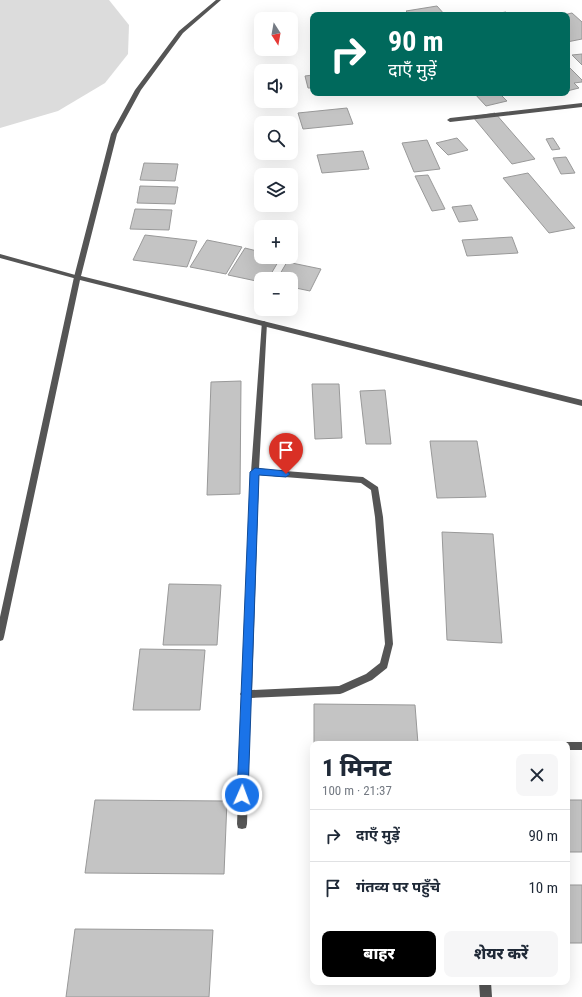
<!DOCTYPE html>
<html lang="hi">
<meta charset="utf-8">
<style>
body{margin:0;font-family:"Roboto Condensed","Noto Sans Devanagari",sans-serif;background:#f6f6f7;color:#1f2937;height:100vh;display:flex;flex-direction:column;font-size:15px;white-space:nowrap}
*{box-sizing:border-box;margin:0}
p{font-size:13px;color:#747a83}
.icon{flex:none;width:22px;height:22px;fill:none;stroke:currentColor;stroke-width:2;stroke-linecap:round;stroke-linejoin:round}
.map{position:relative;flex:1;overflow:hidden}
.panel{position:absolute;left:310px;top:741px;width:260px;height:244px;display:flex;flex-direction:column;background:#fff;border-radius:8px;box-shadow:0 4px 16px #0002}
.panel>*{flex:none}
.guide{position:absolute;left:310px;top:12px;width:260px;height:84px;border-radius:8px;box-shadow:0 4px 16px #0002;background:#00695c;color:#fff;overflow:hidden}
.needle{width:26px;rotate:169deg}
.controls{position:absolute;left:254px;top:12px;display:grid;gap:8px}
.controls a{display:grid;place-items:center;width:44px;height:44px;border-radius:8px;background:#fff;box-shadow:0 4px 16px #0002;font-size:20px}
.pin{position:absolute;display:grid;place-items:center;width:34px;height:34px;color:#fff;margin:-41px -17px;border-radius:50% 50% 50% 0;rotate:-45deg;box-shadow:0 0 4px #0007}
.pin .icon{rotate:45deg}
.me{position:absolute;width:44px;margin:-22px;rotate:2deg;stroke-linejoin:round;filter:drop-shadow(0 0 3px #0008)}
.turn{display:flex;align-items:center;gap:14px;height:84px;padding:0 12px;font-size:18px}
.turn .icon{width:52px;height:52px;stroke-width:2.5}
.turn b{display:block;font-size:28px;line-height:34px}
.round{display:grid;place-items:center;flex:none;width:42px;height:42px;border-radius:8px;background:#f6f6f7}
.overview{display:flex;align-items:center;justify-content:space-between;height:68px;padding:0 12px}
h1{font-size:24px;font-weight:800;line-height:30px}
.action{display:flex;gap:8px;margin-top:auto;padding:8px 12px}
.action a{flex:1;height:46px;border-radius:8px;background:#000;color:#fff;font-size:16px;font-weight:800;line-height:46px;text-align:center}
.action a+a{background:#f6f6f7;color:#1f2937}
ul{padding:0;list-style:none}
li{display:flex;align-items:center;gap:12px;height:52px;padding:0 12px;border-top:1px solid #e0e1e3}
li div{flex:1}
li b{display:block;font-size:15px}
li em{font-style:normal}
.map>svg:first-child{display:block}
.green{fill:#dcdcdc}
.building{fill:#c4c4c4;stroke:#999}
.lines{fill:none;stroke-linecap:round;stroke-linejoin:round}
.service{fill:#555;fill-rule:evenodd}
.minor{fill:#555;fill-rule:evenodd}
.tertiary{fill:#555;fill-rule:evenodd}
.route{fill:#1a73e8;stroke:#114b97}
</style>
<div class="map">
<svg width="582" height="997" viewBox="0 0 582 997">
<rect width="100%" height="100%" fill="#fff"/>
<!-- green -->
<path class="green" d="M0 0H109L129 25 128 54 105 83 58 111 0 128Z"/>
<!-- building -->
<path class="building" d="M437 6 445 15H410L406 11Z
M506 12 509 15H488Z
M572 13 582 22V39L567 42V15H563Z
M582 54V65L572 55Z
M567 65 582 80V82L574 83 579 88 567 91Z
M313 75V88H308L305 76Z
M474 93H499L507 101 486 106Z
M347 108 353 124 303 129 298 113Z
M495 113 535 159 512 164 473 117Z
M457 138 468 150 448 155 436 143Z
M553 138 560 149 552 150 546 139Z
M427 140 440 169 414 172 402 143Z
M363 151 369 169 322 173 317 155Z
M566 157 575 173 561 174 553 158Z
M144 163 178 164 175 181 140 180Z
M528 173 575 228 549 233 503 178Z
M428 175 445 209 432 211 415 176Z
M140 186 178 187 175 204 137 203Z
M471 205 478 220 459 222 452 207Z
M135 209 172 210 169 230 130 229Z
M145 235 197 241 187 267 133 260Z
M512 237 518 253 467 256 462 240Z
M207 240 242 247 226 274 190 267Z
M245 248 261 252V257H281L268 279H261V282L228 275Z
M287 262 321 269 310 291 291 287V279H277Z
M241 381 240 494 207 495 211 382Z
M312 384H339L342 438 315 439Z
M385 390 391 444H366L360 391Z
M430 441H477L486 497 437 498Z
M442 532 493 534 502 643 447 640Z
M169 584 221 585 217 645H163Z
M140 649 205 650 200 710H133Z
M314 704 415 705 418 744H314Z
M95 800 227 801 224 874 85 873Z
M567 800H582V852H567Z
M567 885H582V943H567Z
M75 929 213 930 209 997H66Z"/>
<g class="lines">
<!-- service -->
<path class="service" d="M582 103V107L450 122 447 120 450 118Z
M0 254 79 276 80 277 77 279 0 258Z
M567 742H582V750H567V744H563Z
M479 982H491L492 997H480Z"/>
<!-- minor -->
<path class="minor" d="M262 321H264L267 323 259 469 363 477 378 487 383 517 393 644 387 668 372 680 343 693 340 694 251 698 247 824 246 828 242 829 238 828 237 824 242 697 240 694 242 691 251 472ZM259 475 361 483 371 490 375 517 385 644 380 663 366 674 339 686 252 690Z"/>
<!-- tertiary -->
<path class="tertiary" d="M216 0H221L183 33 141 90 117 134 81 276 582 400V406L80 280 4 637 3 640 0 641V617L74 277 111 134 135 90 179 31Z"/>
</g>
<!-- route -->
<path class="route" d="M255 468 286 471 290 474 286 477 259 475 248 795 246 799 242 801 238 799 237 795 250 472Z"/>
</svg>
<div class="controls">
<a><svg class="needle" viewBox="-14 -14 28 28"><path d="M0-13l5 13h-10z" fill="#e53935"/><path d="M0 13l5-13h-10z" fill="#747a83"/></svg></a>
<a><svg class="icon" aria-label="sound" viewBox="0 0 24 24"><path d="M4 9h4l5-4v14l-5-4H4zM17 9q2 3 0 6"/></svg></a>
<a><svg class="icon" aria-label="search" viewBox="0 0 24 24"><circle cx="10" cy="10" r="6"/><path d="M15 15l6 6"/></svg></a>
<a><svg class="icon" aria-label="layers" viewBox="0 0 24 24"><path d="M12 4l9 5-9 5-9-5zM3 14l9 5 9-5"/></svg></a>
<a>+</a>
<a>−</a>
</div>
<div class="pin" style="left:286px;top:474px;background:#d93025"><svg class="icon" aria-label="arrive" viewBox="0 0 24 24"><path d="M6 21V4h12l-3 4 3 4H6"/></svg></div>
<svg class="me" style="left:242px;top:795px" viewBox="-20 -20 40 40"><circle r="17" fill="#1a73e8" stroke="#fff" stroke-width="3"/><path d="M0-11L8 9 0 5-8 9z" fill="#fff"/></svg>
<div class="guide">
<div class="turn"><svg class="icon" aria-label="right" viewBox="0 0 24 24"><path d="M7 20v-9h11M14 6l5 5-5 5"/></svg><div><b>90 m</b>दाएँ मुड़ें</div></div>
</div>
<section class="panel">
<div class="overview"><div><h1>1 मिनट</h1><p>100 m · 21:37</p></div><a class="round"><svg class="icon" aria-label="close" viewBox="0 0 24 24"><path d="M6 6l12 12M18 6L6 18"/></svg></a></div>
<ul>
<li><svg class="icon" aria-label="right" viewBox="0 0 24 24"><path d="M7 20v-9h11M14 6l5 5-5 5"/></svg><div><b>दाएँ मुड़ें</b></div><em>90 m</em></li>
<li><svg class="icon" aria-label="arrive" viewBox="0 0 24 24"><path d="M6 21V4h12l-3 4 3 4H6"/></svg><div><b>गंतव्य पर पहुँचे</b></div><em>10 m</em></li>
</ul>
<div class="action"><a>बाहर</a><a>शेयर करें</a></div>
</section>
</div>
